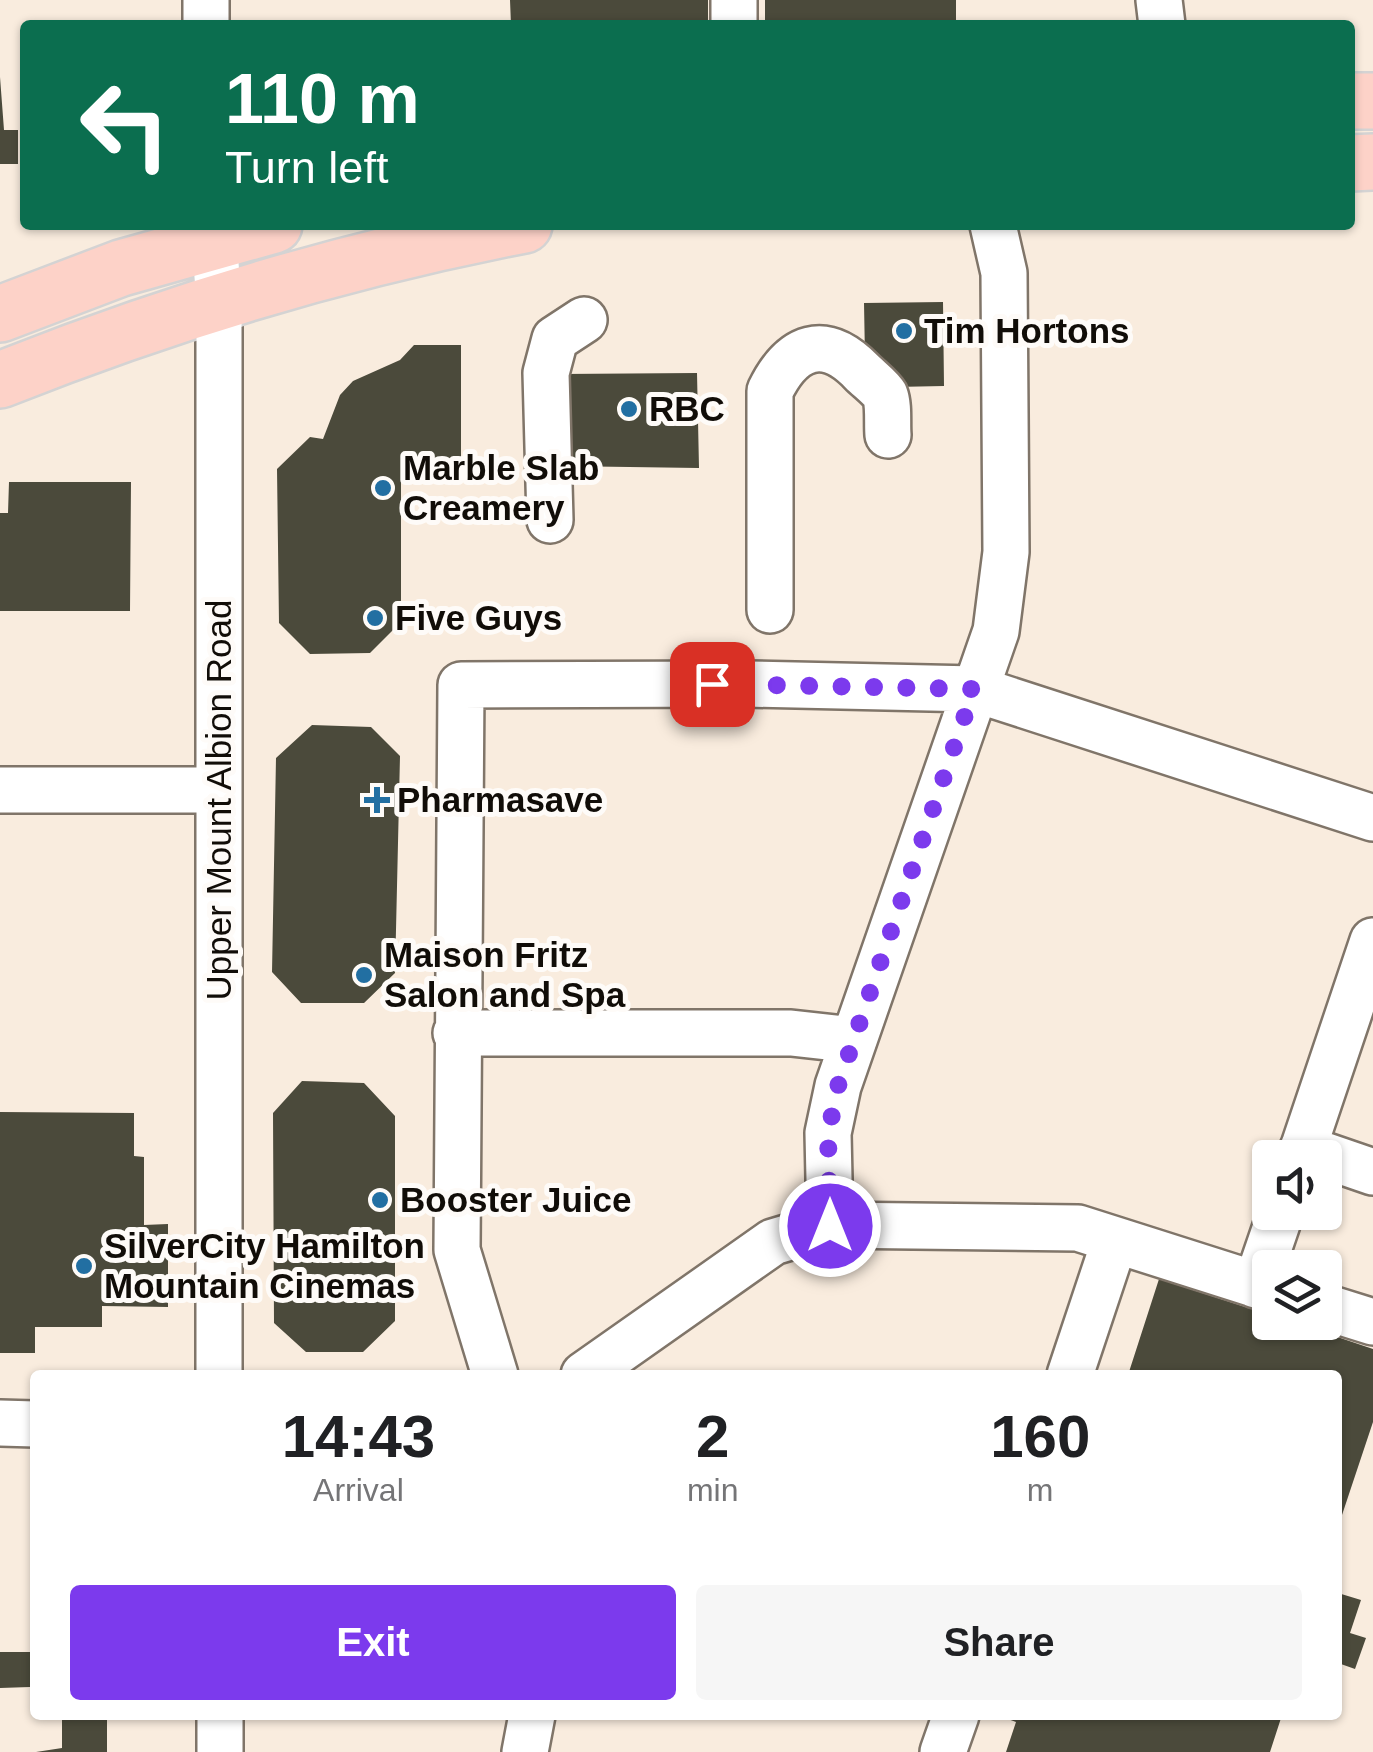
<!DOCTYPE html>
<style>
body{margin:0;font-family:Helvetica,sans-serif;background:#f6f6f6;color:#202124;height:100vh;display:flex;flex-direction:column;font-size:38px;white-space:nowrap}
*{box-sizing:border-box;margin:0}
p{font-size:32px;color:#757577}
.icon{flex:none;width:55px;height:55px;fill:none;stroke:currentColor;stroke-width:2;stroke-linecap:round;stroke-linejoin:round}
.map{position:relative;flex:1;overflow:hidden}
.sheet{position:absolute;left:30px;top:1370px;width:1312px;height:350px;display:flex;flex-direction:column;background:#fff;border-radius:10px;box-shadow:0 2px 8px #0004}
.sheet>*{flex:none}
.guide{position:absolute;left:20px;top:20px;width:1335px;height:210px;border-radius:10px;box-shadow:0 2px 8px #0004;background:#0b6e4f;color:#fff;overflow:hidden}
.buttons{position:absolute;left:1252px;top:1140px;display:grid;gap:20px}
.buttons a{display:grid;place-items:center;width:90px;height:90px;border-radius:10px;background:#fff;box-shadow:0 2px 8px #0004;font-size:50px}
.pin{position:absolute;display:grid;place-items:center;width:85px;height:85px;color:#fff;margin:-42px;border-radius:20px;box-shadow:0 5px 15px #0006}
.me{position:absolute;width:110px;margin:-55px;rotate:0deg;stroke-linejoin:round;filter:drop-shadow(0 0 8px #0008)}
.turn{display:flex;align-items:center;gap:35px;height:210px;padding:0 40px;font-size:45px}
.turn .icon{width:130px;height:130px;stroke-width:2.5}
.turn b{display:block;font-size:70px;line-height:85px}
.eta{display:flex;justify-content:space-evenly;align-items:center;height:170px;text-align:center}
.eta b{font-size:60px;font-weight:700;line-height:70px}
.button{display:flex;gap:20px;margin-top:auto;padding:20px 40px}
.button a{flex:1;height:115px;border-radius:10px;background:#7c3aed;color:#fff;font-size:40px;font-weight:700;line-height:115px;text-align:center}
.button a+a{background:#f6f6f6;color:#202124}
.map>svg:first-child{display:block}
.building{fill:#4b4a3b}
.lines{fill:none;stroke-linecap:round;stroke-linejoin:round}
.minor-casing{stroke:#807569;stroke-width:50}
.major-casing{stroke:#d4d3d3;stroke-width:60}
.minor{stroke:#fff;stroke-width:45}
.major{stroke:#fdd2c8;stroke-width:55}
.route{stroke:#7c3aed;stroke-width:18;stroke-dasharray:0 32.4}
.poi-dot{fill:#226fa2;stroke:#fefbf8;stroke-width:4}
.labels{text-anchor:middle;stroke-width:10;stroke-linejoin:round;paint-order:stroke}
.poi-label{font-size:35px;font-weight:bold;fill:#110d08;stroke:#fefbf8;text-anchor:start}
.street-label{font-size:35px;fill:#110d08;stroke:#fefbf8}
</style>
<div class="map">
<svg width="1373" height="1752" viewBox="0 0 1373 1752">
<rect width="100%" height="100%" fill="#f9ecde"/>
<!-- building -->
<path class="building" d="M510 0H708V25H511Z
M765 0H956V24L765 21Z
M0 77 4 130H18V164H0Z
M943 302 944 386 894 387 865 358 864 303Z
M414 345H461V469L401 471V622L370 653 310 654 279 623 277 469 310 437 323 439 340 395 353 381 400 360Z
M697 373 699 468 560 466 561 374Z
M9 482H131L130 611H0V513H8Z
M312 725 371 727 400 756 395 973 364 1003H301L272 972 276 758Z
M302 1081 364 1083 395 1116V1321L363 1352H306L274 1323 273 1113Z
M0 1112 134 1113V1156L144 1157V1225L168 1224V1307L102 1306V1327H35V1353H0Z
M1159 1279 1270 1315V1322H1293L1373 1349V1422L1338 1527V1375H1128Z
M1338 1593 1361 1600 1350 1633 1366 1638 1355 1669 1338 1663Z
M0 1652H30V1687L0 1688Z
M62 1715H107V1752H36L62 1748Z
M997 1715H1282L1270 1752H1006L1016 1722Z"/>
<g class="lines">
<!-- minor casing -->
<g class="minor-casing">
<path id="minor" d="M206 0V25
M734 0V25
M1159 0 1162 25
M213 225 219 302V1375
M550 520 546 373 555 339 584 320
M770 610V391C792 346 824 333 862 372 869 379 881 388 885 395 889 405 887 424 888 435
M0 790H217
M456 1033H791L854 1040
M1303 1148 1373 1172
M1300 1158 1373 941
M830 1225 828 1133 838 1086 996 631 1006 552 1004 273 993 225
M1256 1285 1281 1212
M1325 1307 1373 1322
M495 1375 457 1250 461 685 747 684 975 689 1373 818
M584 1375 773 1242 830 1225 1078 1228 1270 1289
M1070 1375 1115 1240
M0 1423 35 1424
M220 1715V1752
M525 1752 532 1715
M943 1752 956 1715"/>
</g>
<!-- major casing -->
<g class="major-casing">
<path id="major" d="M1350 101H1373
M1350 163 1373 162
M0 314 121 268 274 225
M0 380C170 312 344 260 524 225"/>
</g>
<!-- minor -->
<use href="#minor" class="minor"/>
<!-- major -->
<use href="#major" class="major"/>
</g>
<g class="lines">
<!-- route -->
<path class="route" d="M712 684 974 689 838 1086 828 1134 830 1226"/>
</g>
<!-- markers -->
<g class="poi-dot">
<circle cx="904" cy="331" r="10"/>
<circle cx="629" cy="409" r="10"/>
<circle cx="383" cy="488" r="10"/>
<circle cx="375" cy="618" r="10"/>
<path d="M372 785h10v10h10v10h-10v10h-10v-10h-10v-10h10z"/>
<circle cx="364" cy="975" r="10"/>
<circle cx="380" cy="1200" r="10"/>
<circle cx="84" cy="1266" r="10"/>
</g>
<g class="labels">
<!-- poi labels -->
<g class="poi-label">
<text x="924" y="343">Tim Hortons</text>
<text x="649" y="421">RBC</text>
<text x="403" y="480">Marble Slab<tspan x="403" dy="40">Creamery</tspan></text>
<text x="395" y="630">Five Guys</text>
<text x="397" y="812">Pharmasave</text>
<text x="384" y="967">Maison Fritz<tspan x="384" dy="40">Salon and Spa</tspan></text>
<text x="400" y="1212">Booster Juice</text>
<text x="104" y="1258">SilverCity Hamilton<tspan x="104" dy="40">Mountain Cinemas</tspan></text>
</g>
<!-- street labels -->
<g class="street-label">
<text transform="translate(219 800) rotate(-90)" y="12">Upper Mount Albion Road</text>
</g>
</g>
</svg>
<div class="buttons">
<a><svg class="icon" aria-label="sound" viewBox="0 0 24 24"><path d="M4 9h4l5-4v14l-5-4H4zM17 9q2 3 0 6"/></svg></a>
<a><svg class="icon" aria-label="layers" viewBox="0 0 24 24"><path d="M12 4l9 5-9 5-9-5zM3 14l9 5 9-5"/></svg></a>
</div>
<div class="pin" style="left:712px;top:684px;background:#d93025"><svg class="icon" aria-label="arrive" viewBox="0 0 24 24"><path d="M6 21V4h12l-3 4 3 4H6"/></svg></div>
<svg class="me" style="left:830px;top:1226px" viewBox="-20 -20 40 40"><circle r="17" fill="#7c3aed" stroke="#fff" stroke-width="3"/><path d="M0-11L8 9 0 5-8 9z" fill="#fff"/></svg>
<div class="guide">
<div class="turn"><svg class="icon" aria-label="left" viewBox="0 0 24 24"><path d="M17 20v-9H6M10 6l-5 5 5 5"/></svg><div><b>110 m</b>Turn left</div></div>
</div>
<section class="sheet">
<div class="eta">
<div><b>14:43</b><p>Arrival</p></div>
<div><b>2</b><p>min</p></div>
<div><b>160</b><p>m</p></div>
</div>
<div class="button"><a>Exit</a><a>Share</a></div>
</section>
</div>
